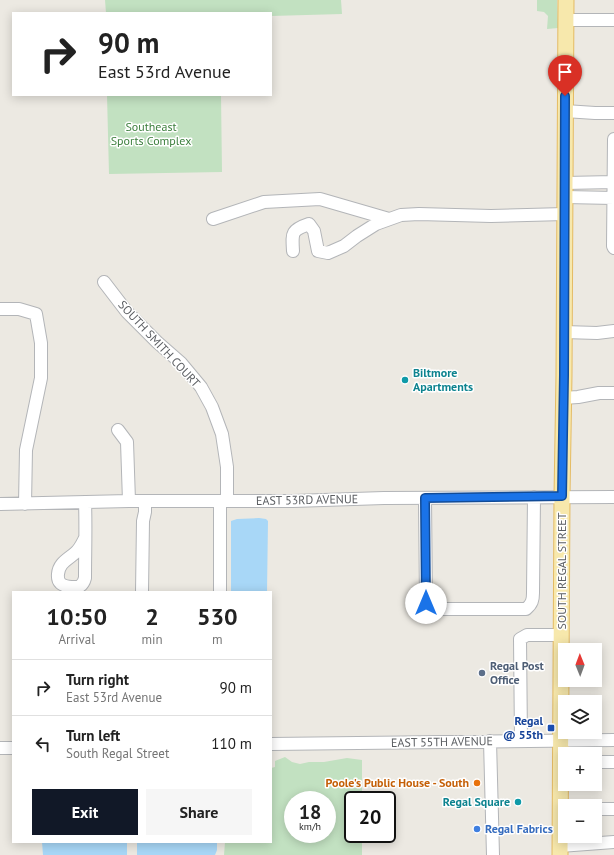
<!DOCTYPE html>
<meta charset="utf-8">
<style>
body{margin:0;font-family:"PT Sans",sans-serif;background:#f6f6f6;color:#222;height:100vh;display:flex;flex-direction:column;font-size:15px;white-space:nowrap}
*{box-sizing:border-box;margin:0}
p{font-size:13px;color:#767676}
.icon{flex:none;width:22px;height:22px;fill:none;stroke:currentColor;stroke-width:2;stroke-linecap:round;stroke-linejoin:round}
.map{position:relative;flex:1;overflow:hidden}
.sheet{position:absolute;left:12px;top:591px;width:260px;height:252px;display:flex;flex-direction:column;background:#fff;border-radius:0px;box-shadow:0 2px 10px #0003}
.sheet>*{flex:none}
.top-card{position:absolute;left:12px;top:12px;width:260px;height:84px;border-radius:0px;box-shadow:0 2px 10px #0003;background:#fff;color:#222;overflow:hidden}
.needle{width:26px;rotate:359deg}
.tools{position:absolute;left:558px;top:643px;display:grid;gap:8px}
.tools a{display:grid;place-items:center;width:44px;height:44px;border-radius:0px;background:#fff;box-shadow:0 2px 10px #0003;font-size:20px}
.speed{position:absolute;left:284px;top:791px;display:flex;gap:8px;font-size:20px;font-weight:700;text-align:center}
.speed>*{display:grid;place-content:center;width:52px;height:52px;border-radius:50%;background:#fff;box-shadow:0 2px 10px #0003;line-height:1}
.speed small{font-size:10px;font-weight:400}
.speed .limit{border:2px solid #111;border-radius:6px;background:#fff;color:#111}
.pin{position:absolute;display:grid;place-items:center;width:34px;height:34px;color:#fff;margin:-41px -17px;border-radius:50% 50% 50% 0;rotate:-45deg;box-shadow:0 0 4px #0007}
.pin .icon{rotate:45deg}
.me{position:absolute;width:44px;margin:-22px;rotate:0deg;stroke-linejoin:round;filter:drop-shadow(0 0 3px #0008)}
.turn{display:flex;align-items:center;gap:14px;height:84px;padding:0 20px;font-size:18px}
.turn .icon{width:52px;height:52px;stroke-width:2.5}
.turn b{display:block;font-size:28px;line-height:34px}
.eta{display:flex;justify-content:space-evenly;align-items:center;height:68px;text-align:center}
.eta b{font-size:24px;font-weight:600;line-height:28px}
.button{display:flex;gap:8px;margin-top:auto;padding:8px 20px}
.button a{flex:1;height:46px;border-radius:0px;background:#111827;color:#fff;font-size:16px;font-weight:600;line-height:46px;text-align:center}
.button a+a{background:#f6f6f6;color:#222}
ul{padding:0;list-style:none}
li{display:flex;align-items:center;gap:12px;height:56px;padding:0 20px;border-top:1px solid #e0e0e0}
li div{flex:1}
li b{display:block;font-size:15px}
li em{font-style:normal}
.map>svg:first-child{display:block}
.green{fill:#c2e1c1;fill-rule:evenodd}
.water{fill:#a8d7f7}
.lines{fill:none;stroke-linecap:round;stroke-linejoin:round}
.minor-casing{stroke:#b3b5b8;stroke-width:14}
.major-casing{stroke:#e4bb64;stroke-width:17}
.minor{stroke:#fff;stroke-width:12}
.major{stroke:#f7e8ac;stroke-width:15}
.route-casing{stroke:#114b97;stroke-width:10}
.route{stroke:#1a73e8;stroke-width:7}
.culture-dot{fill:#0f9aa8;stroke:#fff;stroke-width:1.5}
.service-dot{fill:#5c6f8a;stroke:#fff;stroke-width:1.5}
.transit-dot{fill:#1a4fb4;stroke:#fff;stroke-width:1.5}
.food-dot{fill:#e8710a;stroke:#fff;stroke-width:1.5}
.shop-dot{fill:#3f7fe0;stroke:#fff;stroke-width:1.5}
.labels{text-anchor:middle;stroke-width:3;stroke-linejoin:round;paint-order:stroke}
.park-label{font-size:12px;fill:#3c7f3d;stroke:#fff}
.street-label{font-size:12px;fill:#5b5e62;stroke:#fff}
.culture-label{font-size:12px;font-weight:bold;fill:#0d838f;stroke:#fff;text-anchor:start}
.service-label{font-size:12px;font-weight:bold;fill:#4e5e75;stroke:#fff;text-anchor:start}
.transit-label{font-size:12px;font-weight:bold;fill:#164399;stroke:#fff;text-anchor:end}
.food-label{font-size:12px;font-weight:bold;fill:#c56008;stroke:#fff;text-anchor:end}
.shop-label{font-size:12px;font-weight:bold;fill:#366cbe;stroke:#fff;text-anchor:start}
</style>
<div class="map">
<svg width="614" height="855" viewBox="0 0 614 855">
<rect width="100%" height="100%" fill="#ece9e2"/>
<!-- green -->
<path class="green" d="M105 0H341L342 14 271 16V13H106Z
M537 0H557L558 28 547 29 548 16 544 12 537 11Z
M107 95H221L222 172 109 174Z
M285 757 292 762 300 764 309 762H324L347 758 362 760V800H353V834H362V855H224L225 842H271V768L275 767V761ZM293 800H327V834H293Z"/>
<!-- water -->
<path class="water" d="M259 518 266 519 268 521 267 592H231V521L237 519Z
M42 842H127V855H43Z
M137 842H217V850L215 855H137Z"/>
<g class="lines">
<!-- minor casing -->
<g class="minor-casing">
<path id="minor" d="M566 20H614
M565 111 595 113H614
M614 139 613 246 614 248
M565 183 614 182
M565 197 614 198
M213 219 264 202 320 199 389 219
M293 251C292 233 291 230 309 224L314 231 318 251 328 253 344 246 357 236 376 224 401 215 419 214 491 216 565 214
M104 282 127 312 157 342 181 363 201 387 212 407 222 434 227 467V501
M0 309H19L36 314 41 343V378L26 450 25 504
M564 332 597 333 614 331
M563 398 578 397 599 393H614
M118 430 127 442 129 501
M425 498 426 603 428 607 431 609H526C532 604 533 600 533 593L534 497
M220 501V592
M85 502C86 528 85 553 85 578 84 582 83 584 80 586 78 587 74 587 71 587 63 586 57 584 58 574 59 563 67 560 75 553 80 549 82 544 85 538
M0 504 129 501H293L384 498 614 497
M142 592 143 521 145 512V501
M490 741 493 855
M521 741 520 639 527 635H562
M271 744 614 740
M0 748H13
M595 762H614
M595 809H614
M560 846 614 842"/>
</g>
<!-- major casing -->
<g class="major-casing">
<path id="major" d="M560 855 562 496 564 375 566 0"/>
</g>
<!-- minor -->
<use href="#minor" class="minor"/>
<!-- major -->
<use href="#major" class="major"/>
</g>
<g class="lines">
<!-- route casing -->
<g class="route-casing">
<path id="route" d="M426 603 425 498 562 496 564 375 565 96"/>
</g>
<!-- route -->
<use href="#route" class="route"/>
</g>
<!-- markers -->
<g class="culture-dot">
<circle cx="405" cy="380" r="4"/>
<circle cx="518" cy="802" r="4"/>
</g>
<circle class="service-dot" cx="482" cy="673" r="4"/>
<rect class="transit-dot" x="547" y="724" width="8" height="8" rx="2"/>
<circle class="food-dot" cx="477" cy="783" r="4"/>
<circle class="shop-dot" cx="477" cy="829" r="4"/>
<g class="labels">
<!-- park labels -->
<g class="park-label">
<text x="151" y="131">Southeast<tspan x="151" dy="14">Sports Complex</tspan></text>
</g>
<!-- street labels -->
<g class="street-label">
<text transform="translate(159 344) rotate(47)" y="4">SOUTH SMITH COURT</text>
<text transform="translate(307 500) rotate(-1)" y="4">EAST 53RD AVENUE</text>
<text transform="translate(562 571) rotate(-90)" y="4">SOUTH REGAL STREET</text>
<text transform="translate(442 742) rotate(-1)" y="4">EAST 55TH AVENUE</text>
</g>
<!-- culture labels -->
<g class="culture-label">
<text x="413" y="377">Biltmore<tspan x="413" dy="14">Apartments</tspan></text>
<text x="510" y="806" text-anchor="end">Regal Square</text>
</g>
<!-- service labels -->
<g class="service-label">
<text x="490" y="670">Regal Post<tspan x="490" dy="14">Office</tspan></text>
</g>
<!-- transit labels -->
<g class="transit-label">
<text x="543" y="725">Regal<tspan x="543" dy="14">@ 55th</tspan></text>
</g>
<!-- food labels -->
<g class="food-label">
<text x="469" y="787">Poole's Public House - South</text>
</g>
<!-- shop labels -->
<g class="shop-label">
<text x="485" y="833">Regal Fabrics</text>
</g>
</g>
</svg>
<div class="tools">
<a><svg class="needle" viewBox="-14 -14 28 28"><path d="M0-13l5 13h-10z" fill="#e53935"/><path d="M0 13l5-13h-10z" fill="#767676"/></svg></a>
<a><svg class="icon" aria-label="layers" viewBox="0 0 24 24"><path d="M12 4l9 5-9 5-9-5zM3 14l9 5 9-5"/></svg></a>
<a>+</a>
<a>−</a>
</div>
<div class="speed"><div>18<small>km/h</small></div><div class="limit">20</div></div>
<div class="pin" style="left:565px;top:96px;background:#d93025"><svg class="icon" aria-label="arrive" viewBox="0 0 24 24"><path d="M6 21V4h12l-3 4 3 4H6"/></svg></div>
<svg class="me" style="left:426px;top:603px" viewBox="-20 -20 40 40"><circle r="19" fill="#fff"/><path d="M0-13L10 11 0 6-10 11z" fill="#1a73e8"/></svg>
<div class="top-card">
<div class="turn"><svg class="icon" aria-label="right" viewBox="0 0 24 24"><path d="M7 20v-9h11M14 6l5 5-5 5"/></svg><div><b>90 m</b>East 53rd Avenue</div></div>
</div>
<section class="sheet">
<div class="eta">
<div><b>10:50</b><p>Arrival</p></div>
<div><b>2</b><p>min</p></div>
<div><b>530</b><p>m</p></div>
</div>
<ul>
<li><svg class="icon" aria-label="right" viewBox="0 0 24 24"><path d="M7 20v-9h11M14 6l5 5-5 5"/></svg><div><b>Turn right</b><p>East 53rd Avenue</p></div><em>90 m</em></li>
<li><svg class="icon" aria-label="left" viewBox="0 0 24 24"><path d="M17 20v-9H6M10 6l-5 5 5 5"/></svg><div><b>Turn left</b><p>South Regal Street</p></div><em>110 m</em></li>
</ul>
<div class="button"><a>Exit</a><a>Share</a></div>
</section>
</div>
